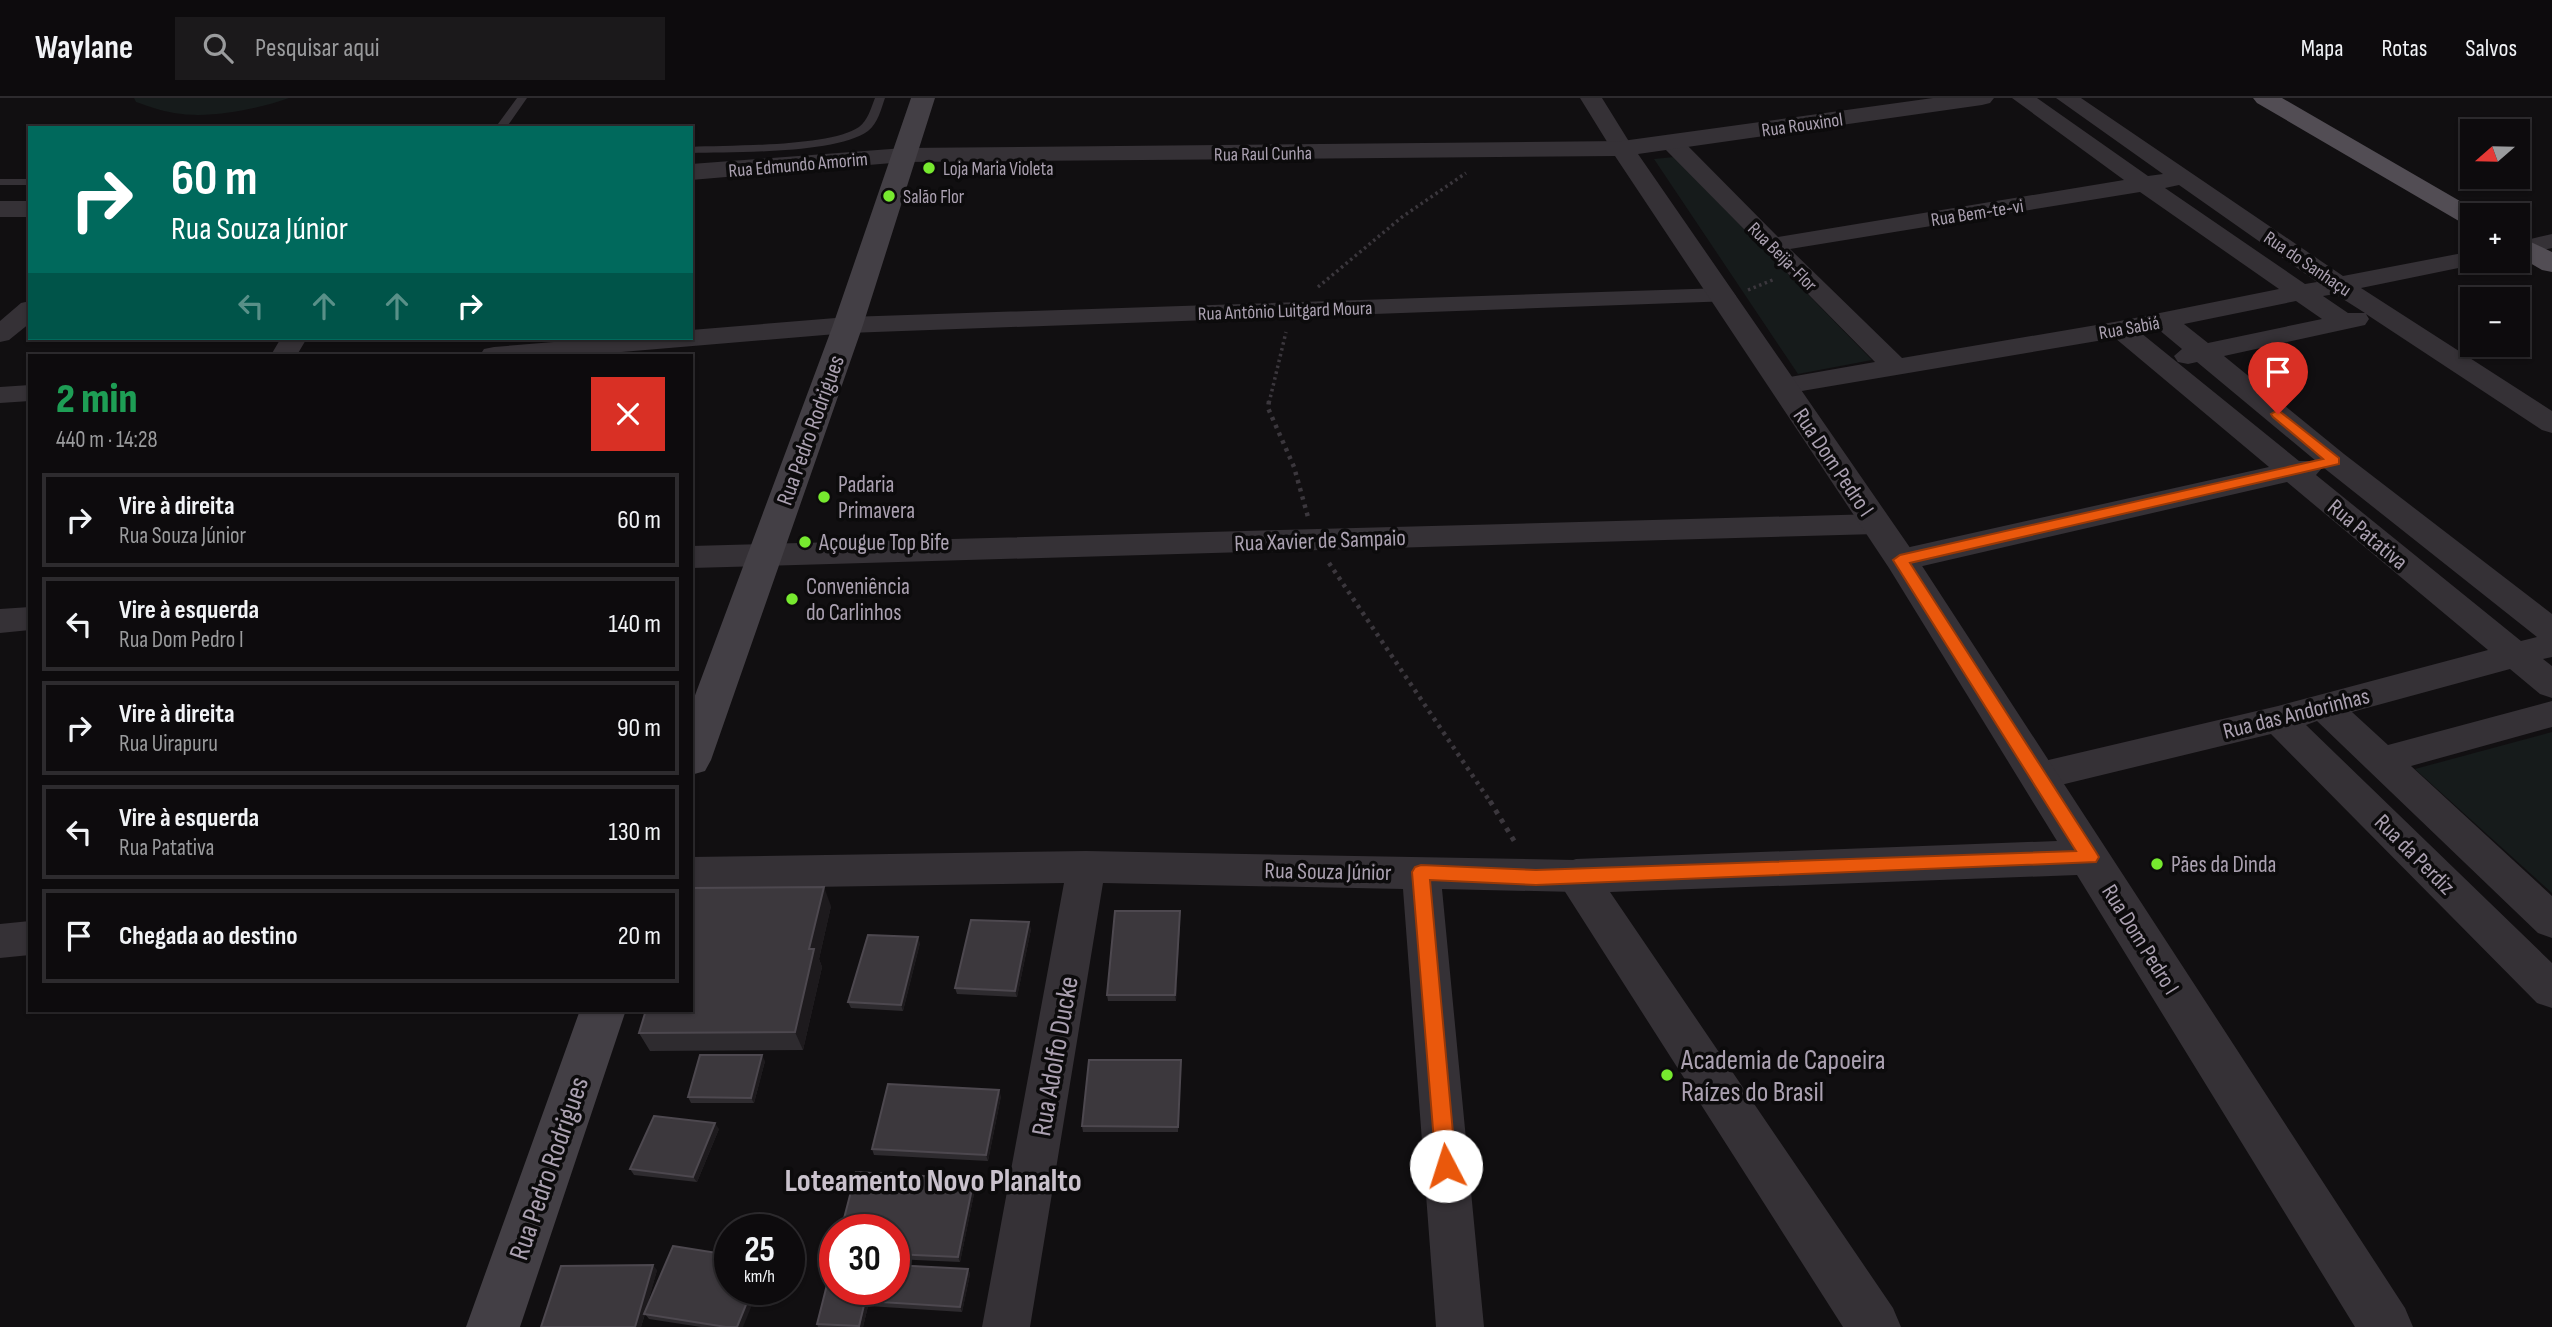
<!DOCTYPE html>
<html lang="pt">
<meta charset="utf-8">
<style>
body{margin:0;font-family:"Sofia Sans Condensed",sans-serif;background:#1b191b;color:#f1f3f6;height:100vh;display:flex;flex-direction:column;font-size:26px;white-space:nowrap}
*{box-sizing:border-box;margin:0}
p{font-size:23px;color:#9a9b9d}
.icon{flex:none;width:38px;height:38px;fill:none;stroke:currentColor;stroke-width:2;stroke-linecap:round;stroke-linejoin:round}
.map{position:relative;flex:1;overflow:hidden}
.side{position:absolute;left:28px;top:256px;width:665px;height:658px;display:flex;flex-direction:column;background:#0d0b0d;border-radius:0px;box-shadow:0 2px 5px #0004,0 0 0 2px #2d2b2e}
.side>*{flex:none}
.guide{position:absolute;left:28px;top:28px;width:665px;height:214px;border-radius:0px;box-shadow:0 2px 5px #0004,0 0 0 2px #2d2b2e;background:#00695c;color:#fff;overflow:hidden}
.needle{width:46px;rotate:250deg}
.tools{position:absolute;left:2460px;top:21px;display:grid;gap:14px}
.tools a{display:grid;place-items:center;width:70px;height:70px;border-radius:0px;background:#0d0b0d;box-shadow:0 2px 5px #0004,0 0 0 2px #2d2b2e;font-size:35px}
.speed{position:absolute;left:714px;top:1116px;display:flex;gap:14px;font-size:35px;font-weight:700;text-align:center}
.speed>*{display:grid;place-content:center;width:91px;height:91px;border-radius:50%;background:#0d0b0d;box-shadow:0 2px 5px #0004,0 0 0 2px #2d2b2e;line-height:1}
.speed small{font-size:18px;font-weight:400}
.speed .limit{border:10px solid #d22;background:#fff;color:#111}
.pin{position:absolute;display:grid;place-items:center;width:60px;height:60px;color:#fff;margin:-72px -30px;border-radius:50% 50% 50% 0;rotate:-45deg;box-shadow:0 0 7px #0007}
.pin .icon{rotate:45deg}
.me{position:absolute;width:77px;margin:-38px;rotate:355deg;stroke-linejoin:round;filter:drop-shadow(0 0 5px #0008)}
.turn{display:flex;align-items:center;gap:24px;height:147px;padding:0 28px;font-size:32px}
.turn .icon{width:91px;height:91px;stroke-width:2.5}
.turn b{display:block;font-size:49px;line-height:60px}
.lanes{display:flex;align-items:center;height:66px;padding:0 28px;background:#0003;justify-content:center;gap:35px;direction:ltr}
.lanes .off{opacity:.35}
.round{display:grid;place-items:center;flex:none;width:74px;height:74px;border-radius:0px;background:#1b191b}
.headline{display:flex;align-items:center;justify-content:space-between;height:119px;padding:0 28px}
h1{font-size:42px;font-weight:800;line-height:52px;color:#1e9e55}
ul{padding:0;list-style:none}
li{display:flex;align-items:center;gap:21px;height:94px;margin:0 14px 10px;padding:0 14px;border:4px solid #2d2b2e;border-radius:0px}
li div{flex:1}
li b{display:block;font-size:26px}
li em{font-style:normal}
header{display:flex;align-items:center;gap:42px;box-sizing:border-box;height:98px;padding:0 35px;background:#0d0b0d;border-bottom:2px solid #2d2b2e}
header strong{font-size:33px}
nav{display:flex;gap:38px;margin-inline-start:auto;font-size:24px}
.search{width:490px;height:63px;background:#1b191b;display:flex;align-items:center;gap:18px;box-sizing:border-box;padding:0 24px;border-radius:0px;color:#9a9b9d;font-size:26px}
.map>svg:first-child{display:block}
.green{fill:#161b1b}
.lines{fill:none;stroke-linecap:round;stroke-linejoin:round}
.path-far2{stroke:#3b373d;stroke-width:3.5;stroke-dasharray:2.5 3.5;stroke-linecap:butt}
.path-far1{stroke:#3b373d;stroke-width:4.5;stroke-dasharray:3.5 5;stroke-linecap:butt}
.path{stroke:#3b373d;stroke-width:5;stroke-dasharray:4.5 6;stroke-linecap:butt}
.service{fill:#353136;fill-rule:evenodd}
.minor{fill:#353136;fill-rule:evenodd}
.tertiary{fill:#353136;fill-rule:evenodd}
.secondary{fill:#433f45;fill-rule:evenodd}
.primary{fill:#524d54;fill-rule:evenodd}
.wall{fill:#2e2b2f}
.shaded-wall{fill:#1d1a1d}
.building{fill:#3c383d;stroke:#4d484f;stroke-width:2}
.route{fill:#ea580c;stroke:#983908;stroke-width:2}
.poi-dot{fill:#77e92f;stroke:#0c0b0c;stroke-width:2.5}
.labels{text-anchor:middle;stroke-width:7;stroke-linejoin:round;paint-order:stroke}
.far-street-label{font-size:19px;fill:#aba1b1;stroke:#0c0b0c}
.far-poi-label{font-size:19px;fill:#aba1b1;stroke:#0c0b0c;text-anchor:start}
.street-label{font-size:23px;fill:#aba1b1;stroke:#0c0b0c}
.poi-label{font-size:23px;fill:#aba1b1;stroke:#0c0b0c;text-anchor:start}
.near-street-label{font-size:28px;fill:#aba1b1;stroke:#0c0b0c}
.near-poi-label{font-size:28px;fill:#aba1b1;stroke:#0c0b0c;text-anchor:start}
.near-quarter-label{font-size:32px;font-weight:bold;fill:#cac2cd;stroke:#0c0b0c}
</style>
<header>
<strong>Waylane</strong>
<div class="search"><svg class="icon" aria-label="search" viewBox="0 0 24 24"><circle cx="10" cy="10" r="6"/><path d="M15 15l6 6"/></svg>Pesquisar aqui</div>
<nav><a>Mapa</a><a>Rotas</a><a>Salvos</a></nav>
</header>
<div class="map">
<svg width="2552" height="1229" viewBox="0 0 2552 1229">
<rect width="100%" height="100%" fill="#110f11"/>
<!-- green -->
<path class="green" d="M134 0H289C255 12 209 21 174 15 161 13 148 8 136 4Z
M1674 59 1872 262 1798 276 1654 61Z
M2552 634V795L2415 671Z"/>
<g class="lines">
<!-- path-far2 -->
<path class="path-far2" d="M1318 189 1402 119 1466 75
M1748 192 1775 181
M1269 305 1286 234"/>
<!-- path-far1 -->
<path class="path-far1" d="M1269 303 1268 310 1294 369 1308 419
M1329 465 1491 705"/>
<!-- path -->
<path class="path" d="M1490 703 1516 746"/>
<!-- service -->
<path class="service" d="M517 0H527L506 30H495Z
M875 0H885C881 11 878 25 868 33 837 56 732 54 691 55V49C730 47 830 49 859 29 868 22 871 10 875 0Z
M0 81H30V87H0Z"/>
<!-- minor -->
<path class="minor" d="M1580 0H1602L1633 50 1630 55H1614Z
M2012 0H2037L2148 78 2163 76 2056 0H2081L2343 178 2473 153V163H2484L2473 167 2361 190 2552 313V335L2542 332 2366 216 2369 221 2365 227 2224 258 2344 356 2552 516V559L2543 561 2552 568V600L2540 596 2510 571 2352 614 2388 647 2552 603V629L2411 668 2552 798V840L2538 835 2317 623 2306 627 2552 865V910L2537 905 2271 636 2040 692 2027 688 2022 678 2027 668 2040 664 2278 608 2488 552 2287 384 1901 473 1890 470 1885 462 1890 454 1901 451 2269 369 2115 240 1784 296 1774 294 1770 288 1774 282 1784 280 1875 264 1664 50 1661 45 1664 40H1680L1778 139 2124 82ZM2179 87 2317 184 2305 186 2165 90ZM2140 94 2279 191 2120 223 1902 260 1790 151ZM2335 196 2365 215H2348L2323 198ZM2296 203 2322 221 2208 245 2184 226ZM2158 231 2182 251 2174 258 2178 264 2188 266 2197 264 2316 363H2299L2141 235ZM2319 366 2324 370 2537 539 2521 543 2316 377 2322 370Z
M2552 136V150L2518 158V144Z
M1723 190 1732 193 1736 198 1732 203 848 235 586 257H480L484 251 494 249 602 240H691V232L848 219Z
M30 203V225L9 242 0 244V223L21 205Z
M281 240H307L297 257H271Z
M30 287V303L0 305V289Z
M1876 416 1887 419 1891 426 1887 433 1876 436 691 470V448Z
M30 509V532L0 535V511Z
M1086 753 1576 762 1590 767 1595 778 1590 789 1576 794 1442 791 1484 1229H1436L1403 791 1103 785 1030 1229H982L1064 785 691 791V759Z
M30 823V857L0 860V826Z"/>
<!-- tertiary -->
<path class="tertiary" d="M1933 0H1994L1990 5 1982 7 1638 56 1913 454 2405 1210 2413 1229H2355L2077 777 1610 794 1893 1210 1901 1229H1843L1555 778 1561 766 1576 761 2057 743 1889 470 1615 58 904 64 691 82V66L904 50 1622 43Z
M0 103H30V119H0Z"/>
<!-- secondary -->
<path class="secondary" d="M911 0H935L863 227 711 662 705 673 691 677V608L833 227Z
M580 912H626L520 1229H466Z"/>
<!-- primary -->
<path class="primary" d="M2253 0H2282L2484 117H2473V128L2464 126 2257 5Z
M2518 138 2552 154V174L2542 172 2518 158Z"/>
</g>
<!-- wall -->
<path class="wall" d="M831 808 819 861 822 869 803 952 650 953 639 935Z
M1180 820 1176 903H1108L1107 897Z
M1031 831 1017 899 957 896 955 890Z
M920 845 903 913 851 910 848 904Z
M765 963 754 1005H691L688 999Z
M1181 968 1178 1034H1083L1082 1028Z
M1001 998 988 1063 874 1057 872 1051Z
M719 1031 697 1084 634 1077 630 1071Z
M974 1081 976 1086 960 1164 894 1161V1132Z
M833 1163 968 1171 970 1176 962 1214 868 1208 863 1229H818L817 1226Z
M657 1172 645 1214 743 1229H701L649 1221 645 1216 641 1229H541Z"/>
<!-- shaded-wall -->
<path class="shaded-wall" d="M824 789 831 808 819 861 822 869 803 952 795 934 809 851Z
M1180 813V820L1176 903 1175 897Z
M1029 824 1031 831 1017 899 1015 893Z
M918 839 920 845 903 913 901 907Z
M762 957 765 963 754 1005 751 1000Z
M999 992 1001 998 988 1063 986 1057Z
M715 1025 719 1031 697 1084 693 1079Z
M974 1081 976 1086 960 1164 958 1159Z
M653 1167 657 1172 641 1229H635Z
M968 1171 970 1176 962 1214 960 1209Z
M752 1192H758L743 1229H737Z
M865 1203 868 1208 863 1229H860Z"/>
<!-- building -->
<path class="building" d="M824 789 809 851H814L795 934 639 935 646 912H691V790Z
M1115 813H1180L1175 897H1107Z
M971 822 1029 824 1015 893 955 890Z
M868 837 918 839 901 907 848 904Z
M700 957H762L751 1000 688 999Z
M1089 962H1181L1178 1029 1082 1028Z
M888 986 999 992 986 1057 872 1051Z
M654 1018 715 1025 693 1079 630 1071Z
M856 1074 974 1081 958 1159 894 1156V1132H841Z
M673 1148 730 1157V1192H752L737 1229H726L644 1216Z
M833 1163 835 1164V1192H894V1167L968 1171 960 1209 865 1203 859 1228 817 1226Z
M653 1167 635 1229H541L561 1168Z"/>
<!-- route -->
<path class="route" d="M2278 312 2339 360V366L1910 465 2096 754 2099 759 2096 764 1536 787 1430 782 1456 1068 1453 1075 1446 1078 1439 1075 1436 1068 1412 774 1415 769 1421 767 1536 772 2076 753 1893 462 1900 457 2323 361 2273 319 2271 316Z"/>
<!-- markers -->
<g class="poi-dot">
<circle cx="929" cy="70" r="7"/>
<circle cx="889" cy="98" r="7"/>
<circle cx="824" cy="399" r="7"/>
<circle cx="805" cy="444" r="7"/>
<circle cx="792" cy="501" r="7"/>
<circle cx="2157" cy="766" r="7"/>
<circle cx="1667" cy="977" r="7"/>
</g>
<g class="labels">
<!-- far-street labels -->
<g class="far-street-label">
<text transform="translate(1802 26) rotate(-8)" y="7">Rua Rouxinol</text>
<text transform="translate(1263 55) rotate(-1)" y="7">Rua Raul Cunha</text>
<text transform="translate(798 66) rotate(-5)" y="7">Rua Edmundo Amorim</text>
<text transform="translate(1977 114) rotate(-9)" y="7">Rua Bem-te-vi</text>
<text transform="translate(1783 158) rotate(45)" y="7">Rua Beija-Flor</text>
<text transform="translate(2308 165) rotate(34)" y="7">Rua do Sanhaçu</text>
<text transform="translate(1285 212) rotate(-2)" y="7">Rua Antônio Luitgard Moura</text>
<text transform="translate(2129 229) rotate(-10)" y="7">Rua Sabiá</text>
</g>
<!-- far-poi labels -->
<g class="far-poi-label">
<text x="943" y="77">Loja Maria Violeta</text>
<text x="903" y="105">Salão Flor</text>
</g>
<!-- street labels -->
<g class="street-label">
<text transform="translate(810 332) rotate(-70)" y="8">Rua Pedro Rodrigues</text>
<text transform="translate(1834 364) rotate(56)" y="8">Rua Dom Pedro I</text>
<text transform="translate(2368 436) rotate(40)" y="8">Rua Patativa</text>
<text transform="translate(1320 442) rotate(-2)" y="8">Rua Xavier de Sampaio</text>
<text transform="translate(2296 615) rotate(-14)" y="8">Rua das Andorinhas</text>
<text transform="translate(2415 756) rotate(45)" y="8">Rua da Perdiz</text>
<text transform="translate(1328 773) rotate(1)" y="8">Rua Souza Júnior</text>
<text transform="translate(2141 841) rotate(58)" y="8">Rua Dom Pedro I</text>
</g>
<!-- poi labels -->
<g class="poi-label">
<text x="838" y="394">Padaria<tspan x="838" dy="26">Primavera</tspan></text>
<text x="819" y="452">Açougue Top Bife</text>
<text x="806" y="496">Conveniência<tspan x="806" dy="26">do Carlinhos</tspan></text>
<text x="2171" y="774">Pães da Dinda</text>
</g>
<!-- near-street labels -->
<g class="near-street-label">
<text transform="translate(1054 958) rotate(-80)" y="10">Rua Adolfo Ducke</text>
<text transform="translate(548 1070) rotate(-71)" y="10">Rua Pedro Rodrigues</text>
</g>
<!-- near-poi labels -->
<g class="near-poi-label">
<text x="1681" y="971">Academia de Capoeira<tspan x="1681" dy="32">Raízes do Brasil</tspan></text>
</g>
<!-- near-quarter labels -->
<g class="near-quarter-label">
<text x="933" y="1093">Loteamento Novo Planalto</text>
</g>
</g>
</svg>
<div class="tools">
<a><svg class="needle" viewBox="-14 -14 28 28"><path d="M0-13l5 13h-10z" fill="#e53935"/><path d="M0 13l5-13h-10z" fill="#9a9b9d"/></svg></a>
<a>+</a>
<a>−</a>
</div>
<div class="speed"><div>25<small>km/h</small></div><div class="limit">30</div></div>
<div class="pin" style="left:2278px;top:316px;background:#d93025"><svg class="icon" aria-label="arrive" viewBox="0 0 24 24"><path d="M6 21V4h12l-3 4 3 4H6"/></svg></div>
<svg class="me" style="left:1446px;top:1068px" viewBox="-20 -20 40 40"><circle r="19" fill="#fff"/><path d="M0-13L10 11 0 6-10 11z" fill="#ea580c"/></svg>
<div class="guide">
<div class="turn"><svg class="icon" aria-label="right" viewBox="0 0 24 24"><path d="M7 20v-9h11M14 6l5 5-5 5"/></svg><div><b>60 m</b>Rua Souza Júnior</div></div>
<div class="lanes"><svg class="icon off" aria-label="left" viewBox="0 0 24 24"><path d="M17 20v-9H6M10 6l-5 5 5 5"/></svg><svg class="icon off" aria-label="ahead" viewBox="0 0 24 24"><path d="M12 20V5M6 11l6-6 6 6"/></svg><svg class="icon off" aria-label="ahead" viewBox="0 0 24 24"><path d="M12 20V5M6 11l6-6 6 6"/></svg><svg class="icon" aria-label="right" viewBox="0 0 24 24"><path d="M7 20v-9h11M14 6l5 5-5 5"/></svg></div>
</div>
<section class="side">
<div class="headline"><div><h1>2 min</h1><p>440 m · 14:28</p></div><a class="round" style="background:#d93025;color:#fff"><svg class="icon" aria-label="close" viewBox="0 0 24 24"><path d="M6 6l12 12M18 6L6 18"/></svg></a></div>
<ul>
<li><svg class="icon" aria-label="right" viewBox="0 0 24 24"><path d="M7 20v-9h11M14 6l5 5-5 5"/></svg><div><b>Vire à direita</b><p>Rua Souza Júnior</p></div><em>60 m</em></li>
<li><svg class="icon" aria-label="left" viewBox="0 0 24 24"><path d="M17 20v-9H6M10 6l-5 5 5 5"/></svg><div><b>Vire à esquerda</b><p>Rua Dom Pedro I</p></div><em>140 m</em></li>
<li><svg class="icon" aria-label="right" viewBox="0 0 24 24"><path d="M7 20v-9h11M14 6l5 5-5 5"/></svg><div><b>Vire à direita</b><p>Rua Uirapuru</p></div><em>90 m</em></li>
<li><svg class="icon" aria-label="left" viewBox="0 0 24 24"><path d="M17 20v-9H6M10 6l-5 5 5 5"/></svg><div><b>Vire à esquerda</b><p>Rua Patativa</p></div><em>130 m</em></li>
<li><svg class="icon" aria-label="arrive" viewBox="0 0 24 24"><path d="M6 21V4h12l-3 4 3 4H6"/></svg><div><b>Chegada ao destino</b></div><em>20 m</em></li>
</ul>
</section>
</div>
